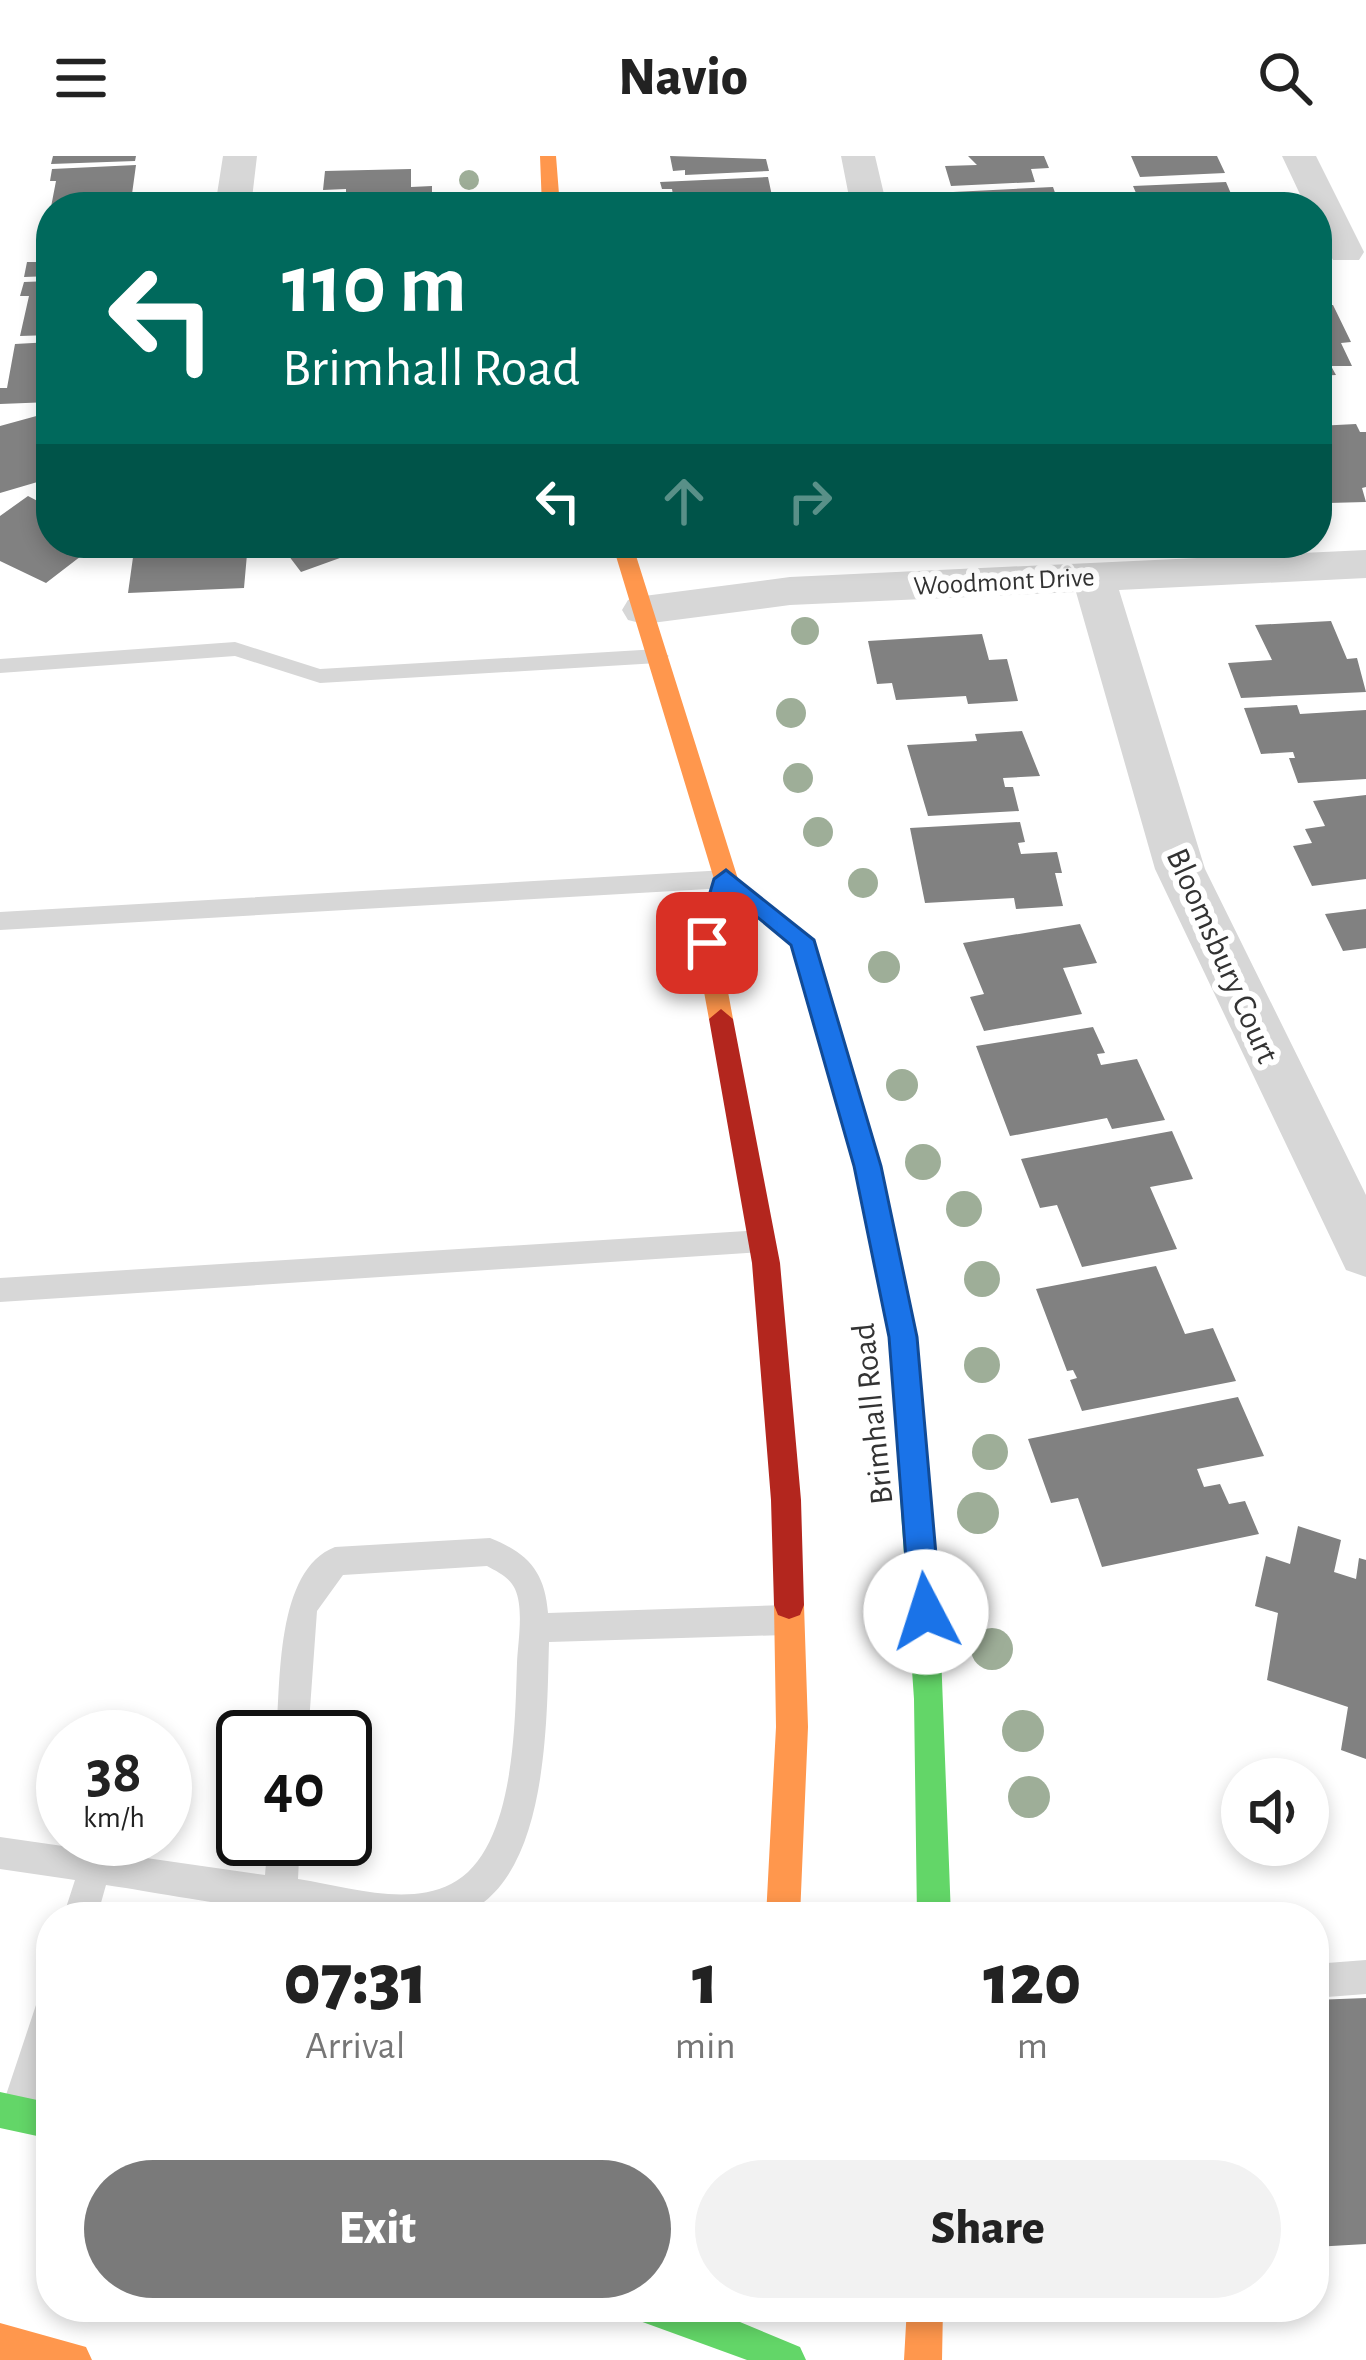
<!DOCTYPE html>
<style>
body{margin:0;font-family:"Alegreya Sans",sans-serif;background:#f2f2f2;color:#222;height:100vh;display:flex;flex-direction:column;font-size:45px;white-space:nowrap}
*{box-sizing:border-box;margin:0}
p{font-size:39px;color:#767676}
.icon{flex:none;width:66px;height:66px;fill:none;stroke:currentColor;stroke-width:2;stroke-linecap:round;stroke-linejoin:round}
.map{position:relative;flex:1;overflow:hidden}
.drawer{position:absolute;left:36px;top:1746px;width:1293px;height:420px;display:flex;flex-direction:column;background:#fff;border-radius:48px;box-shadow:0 6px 18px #0003}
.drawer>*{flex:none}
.top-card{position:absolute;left:36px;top:36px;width:1296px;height:366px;border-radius:48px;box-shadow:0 6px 18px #0003;background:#00695c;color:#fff;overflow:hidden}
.buttons{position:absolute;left:1221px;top:1602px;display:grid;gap:24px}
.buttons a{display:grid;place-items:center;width:108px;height:108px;border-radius:50%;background:#fff;box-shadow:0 6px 18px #0003;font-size:60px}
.speed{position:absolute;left:36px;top:1554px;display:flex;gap:24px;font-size:60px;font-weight:700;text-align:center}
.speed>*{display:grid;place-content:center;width:156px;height:156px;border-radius:50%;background:#fff;box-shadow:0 6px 18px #0003;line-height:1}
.speed small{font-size:30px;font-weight:400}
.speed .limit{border:6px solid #111;border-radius:18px;background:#fff;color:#111}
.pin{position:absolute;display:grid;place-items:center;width:102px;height:102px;color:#fff;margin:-51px;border-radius:24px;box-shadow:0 6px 18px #0006}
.me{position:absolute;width:132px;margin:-66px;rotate:355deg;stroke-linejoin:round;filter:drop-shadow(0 0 9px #0008)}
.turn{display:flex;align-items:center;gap:42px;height:252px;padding:0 48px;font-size:54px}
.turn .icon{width:156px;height:156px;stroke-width:2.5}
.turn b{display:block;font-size:84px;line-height:102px}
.lanes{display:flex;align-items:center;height:114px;padding:0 48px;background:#0003;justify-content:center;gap:60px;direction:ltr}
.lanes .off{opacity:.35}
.eta{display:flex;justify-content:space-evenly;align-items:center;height:204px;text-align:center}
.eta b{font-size:72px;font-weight:800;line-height:84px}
.button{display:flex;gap:24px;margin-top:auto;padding:24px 48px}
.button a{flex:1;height:138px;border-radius:72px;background:#7a7a7a;color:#fff;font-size:48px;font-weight:800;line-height:138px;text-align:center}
.button a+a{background:#f2f2f2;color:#222}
header{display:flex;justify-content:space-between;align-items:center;height:156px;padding:0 48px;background:#fff;font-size:54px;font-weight:800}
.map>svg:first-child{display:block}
.building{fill:#818181}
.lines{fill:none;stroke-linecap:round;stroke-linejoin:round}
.lane{fill:#d7d7d7;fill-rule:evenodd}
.street{fill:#d7d7d7;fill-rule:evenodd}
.fast{fill:#63d668;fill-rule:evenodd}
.slow{fill:#ff974d;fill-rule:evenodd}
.jam{fill:#b3261e;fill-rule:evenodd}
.tree{fill:#9eae98}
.route{fill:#1a73e8;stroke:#114b97;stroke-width:3}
.labels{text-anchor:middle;stroke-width:12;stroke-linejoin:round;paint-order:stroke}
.far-street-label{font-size:27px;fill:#333;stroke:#fff}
.street-label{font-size:33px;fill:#333;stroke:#fff}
</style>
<header><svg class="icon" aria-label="menu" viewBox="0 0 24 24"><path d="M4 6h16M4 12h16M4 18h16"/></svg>Navio<svg class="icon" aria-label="search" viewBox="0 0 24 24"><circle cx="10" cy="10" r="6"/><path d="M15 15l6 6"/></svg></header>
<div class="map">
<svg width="1366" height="2204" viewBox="0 0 1366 2204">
<rect width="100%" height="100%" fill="#fff"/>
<!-- building -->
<path class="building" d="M53 0H136L135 5 51 8Z
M670 0 766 3 769 15 685 19V14L673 15Z
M968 0H1044L1049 12 1031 13 1035 26 951 30 945 10 977 9Z
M1131 0H1217L1225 17 1140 21Z
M136 9 132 38H149L147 51H51L56 25H50L52 13Z
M411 13V31L432 30V51H346V33L323 34 325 15Z
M768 21 772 40H752L754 51H675L672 33H662L660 26Z
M1226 26 1235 47 1224 48 1226 51H1142L1133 30Z
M1053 31 1060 51H957L953 36Z
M51 68V120L24 121 27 106H38L45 69Z
M51 125V179L20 180 29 140H20L24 126Z
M1317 149H1333L1351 186 1341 187 1352 210H1331L1336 219 1317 220Z
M51 186V246L0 248V232H7L15 188Z
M51 256V322L0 337V270Z
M1356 268 1360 276H1366V331L1362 332 1366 346 1328 347 1317 322V270Z
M28 340 51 352V387H98L46 427 0 405V360Z
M135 387H248L244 432 128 437Z
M279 387H404V388L382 396 376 389 301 416Z
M1331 465 1347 503 1357 502 1366 536 1241 542 1228 507 1272 504 1255 469Z
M982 478 989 504 1007 503 1018 545 968 548 966 540 896 544 892 527 877 528 868 485Z
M1297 549 1300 558 1366 554V623L1298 627 1289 602H1295L1293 596 1261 598 1244 552Z
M1022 575 1040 620 1003 622 1005 631H1013L1019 655 928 660 907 589 977 585 975 578Z
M1366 639V723L1312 730 1293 690 1312 687 1305 673 1325 670 1313 645Z
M1020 666 1025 686 1018 687 1021 698 1057 696 1062 717H1055L1063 750 1016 753 1014 742 925 747 910 672Z
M1366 753V792L1343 795 1325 758Z
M1080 768 1097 807 1063 812 1082 858 984 875 970 841 984 838 963 787Z
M1093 871 1105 897 1097 898 1101 909 1137 903 1165 964 1112 973 1107 962 1010 980 976 890Z
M1172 975 1193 1023 1150 1031 1177 1093 1082 1111 1057 1049 1040 1052 1021 1003Z
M1156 1110 1185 1178 1213 1172 1236 1225 1082 1255 1070 1224 1077 1222 1073 1214 1067 1215 1036 1133Z
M1238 1241 1264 1300 1197 1313 1204 1331 1220 1328 1229 1348 1245 1345 1259 1378 1102 1411 1078 1342 1051 1347 1028 1283Z
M1298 1370 1341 1384 1334 1416 1356 1423 1359 1402 1366 1404V1603L1341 1594 1348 1551 1267 1524 1278 1457 1255 1450 1266 1400 1290 1408Z
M1366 1842V2088L1314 2091V1844Z"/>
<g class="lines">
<!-- lane -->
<path class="lane" d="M235 486 320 513 658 493 669 500 658 507 320 527 235 500 0 517V503Z
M726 714 738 723 726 732 0 774V756Z
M762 1074 771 1077 775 1085 771 1093 762 1096 0 1146V1122Z
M490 1382C528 1397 545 1416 548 1457L785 1449 796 1454 800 1464 796 1474 785 1479 549 1486C547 1560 548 1696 484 1746 426 1790 182 1740 106 1729L97 1761H63L75 1724 0 1713V1681L265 1719 268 1683H300L298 1723C346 1730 405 1751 451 1728 515 1696 515 1568 517 1507 518 1485 524 1453 515 1433 509 1421 498 1416 487 1410L343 1419 317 1455 308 1581H276C281 1527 275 1414 335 1391Z
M1366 1804V1838L1314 1842V1808Z
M51 1835V1907L32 1963 20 1969 8 1963 2 1951 39 1840Z"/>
<!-- street -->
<path class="street" d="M223 0H257L251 51H215Z
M841 0H875L887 51H851Z
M1282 0H1316L1364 96 1359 104H1333L1317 74V51H1306Z
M1366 394V422L1119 434 1205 713 1366 1039V1121L1346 1114 1155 713 1076 436 790 449 644 468 628 464 622 454 628 444 644 440 790 421Z"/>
<!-- fast -->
<path class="fast" d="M896 1134 906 1138 910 1146 917 1181 940 1471 951 1761H917L914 1543 889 1181 882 1146 886 1138Z
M0 1936 51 1947V1983L0 1972Z
M632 2151H704L800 2191 806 2204H747L637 2164Z"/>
<!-- slow -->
<path class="slow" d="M540 0H556L560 51H542Z
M612 387H632L738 723 719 787 733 863 721 873 709 863 695 787 714 723Z
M789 1435 800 1439 804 1449 808 1571 800 1761H766L776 1571 774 1449 778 1439Z
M907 2151H943L942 2204H904Z
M0 2167 86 2191 92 2204H0Z"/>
<!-- jam -->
<path class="jam" d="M726 714 814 784 880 1010 910 1146 906 1154 896 1158 886 1154 882 1146 854 1010 791 789 718 729 714 723Z
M721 853 733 863 780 1107 801 1344 804 1449 800 1459 789 1463 778 1459 774 1449 771 1344 752 1107 709 863Z"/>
</g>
<!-- trees -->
<g class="tree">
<circle cx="469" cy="24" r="10"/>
<circle cx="805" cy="475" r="14"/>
<circle cx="791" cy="557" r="15"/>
<circle cx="798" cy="622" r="15"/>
<circle cx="818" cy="676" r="15"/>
<circle cx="863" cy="727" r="15"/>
<circle cx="884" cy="811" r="16"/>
<circle cx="902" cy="929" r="16"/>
<circle cx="923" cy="1006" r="18"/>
<circle cx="964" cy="1053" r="18"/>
<circle cx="982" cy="1123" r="18"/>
<circle cx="982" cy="1209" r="18"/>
<circle cx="990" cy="1296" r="18"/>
<circle cx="978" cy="1357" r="21"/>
<circle cx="992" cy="1493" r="21"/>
<circle cx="1023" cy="1575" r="21"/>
<circle cx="1029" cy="1641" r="21"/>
</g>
<!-- route -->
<path class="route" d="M726 714 814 784 881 1010 917 1181 941 1456 936 1467 926 1471 915 1467 910 1456 889 1181 854 1010 791 789 733 741 716 794 707 796 695 787 714 723Z"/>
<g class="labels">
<!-- far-street labels -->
<g class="far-street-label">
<text transform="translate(1004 425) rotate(-3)" y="9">Woodmont Drive</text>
</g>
<!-- street labels -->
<g class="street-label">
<text transform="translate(1224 799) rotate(66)" y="12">Bloomsbury Court</text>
<text transform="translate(871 1258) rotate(-96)" y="12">Brimhall Road</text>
</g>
</g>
</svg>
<div class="buttons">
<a><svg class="icon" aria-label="sound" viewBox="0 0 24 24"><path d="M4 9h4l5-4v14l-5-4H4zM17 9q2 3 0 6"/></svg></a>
</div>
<div class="speed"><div>38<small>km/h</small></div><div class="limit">40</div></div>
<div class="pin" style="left:707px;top:787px;background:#d93025"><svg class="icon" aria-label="arrive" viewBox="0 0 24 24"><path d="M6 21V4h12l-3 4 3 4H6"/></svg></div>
<svg class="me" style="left:926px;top:1456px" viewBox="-20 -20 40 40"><circle r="19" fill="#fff"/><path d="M0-13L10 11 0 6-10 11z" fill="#1a73e8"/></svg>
<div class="top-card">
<div class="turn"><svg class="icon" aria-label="left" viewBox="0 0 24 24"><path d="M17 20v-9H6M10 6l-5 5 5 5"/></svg><div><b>110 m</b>Brimhall Road</div></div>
<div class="lanes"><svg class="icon" aria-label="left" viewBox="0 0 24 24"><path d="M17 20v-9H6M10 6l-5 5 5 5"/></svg><svg class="icon off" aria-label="ahead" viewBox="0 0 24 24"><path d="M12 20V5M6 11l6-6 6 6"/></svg><svg class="icon off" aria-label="right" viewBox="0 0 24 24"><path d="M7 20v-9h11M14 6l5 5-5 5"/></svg></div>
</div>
<section class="drawer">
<div class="eta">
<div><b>07:31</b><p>Arrival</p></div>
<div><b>1</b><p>min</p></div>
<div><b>120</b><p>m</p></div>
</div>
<div class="button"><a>Exit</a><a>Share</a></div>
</section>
</div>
